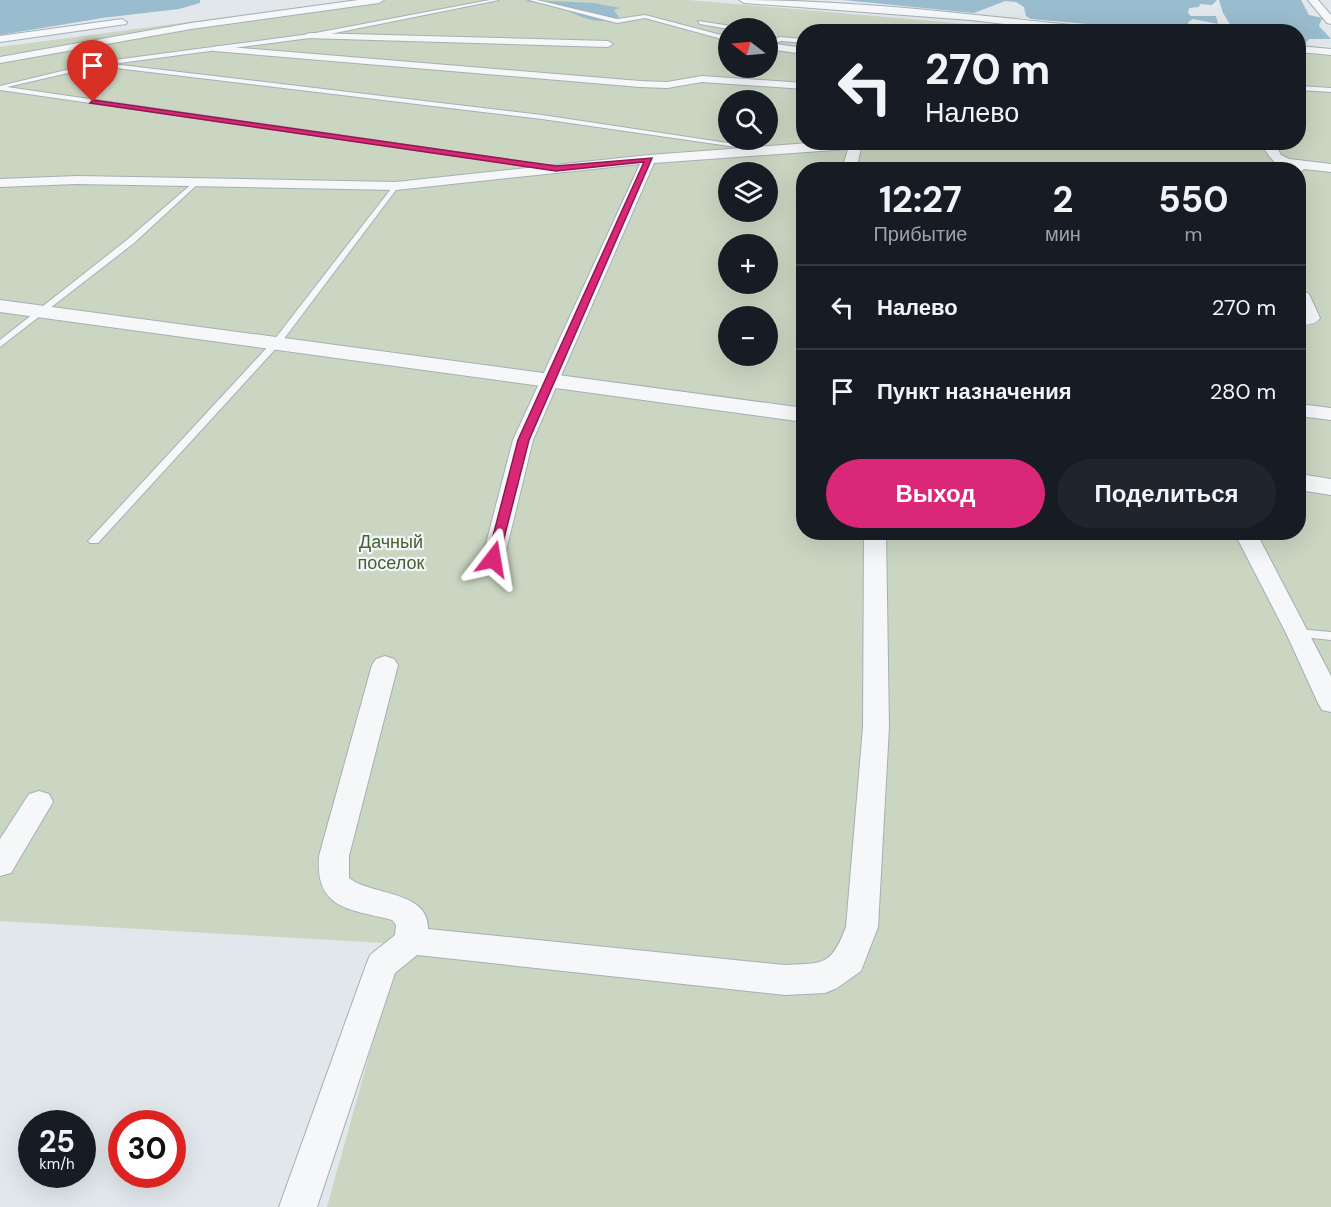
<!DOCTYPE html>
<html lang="ru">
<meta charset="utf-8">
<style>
body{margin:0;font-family:"DM Sans",sans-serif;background:#20242c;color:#f1f3f6;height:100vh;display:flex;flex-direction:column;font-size:22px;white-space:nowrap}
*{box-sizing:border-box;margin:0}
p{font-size:20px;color:#9ea1a6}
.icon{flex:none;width:33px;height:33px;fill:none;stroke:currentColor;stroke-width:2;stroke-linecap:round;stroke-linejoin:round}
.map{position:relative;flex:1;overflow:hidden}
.panel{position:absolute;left:796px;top:162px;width:510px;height:378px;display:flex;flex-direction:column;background:#171b24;border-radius:24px;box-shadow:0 6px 24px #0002}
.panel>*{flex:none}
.hud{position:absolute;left:796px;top:24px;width:510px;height:126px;border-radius:24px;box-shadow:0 6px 24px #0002;background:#171b24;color:#f1f3f6;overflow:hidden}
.needle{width:39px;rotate:286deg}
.tools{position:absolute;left:718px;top:18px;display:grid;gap:12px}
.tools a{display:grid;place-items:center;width:60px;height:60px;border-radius:50%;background:#171b24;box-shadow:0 6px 24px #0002;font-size:30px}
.speed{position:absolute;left:18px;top:1110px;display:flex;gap:12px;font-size:30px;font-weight:700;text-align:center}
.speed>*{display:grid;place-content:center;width:78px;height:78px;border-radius:50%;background:#171b24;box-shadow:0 6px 24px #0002;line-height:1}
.speed small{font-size:15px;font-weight:400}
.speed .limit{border:9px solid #d22;background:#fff;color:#111}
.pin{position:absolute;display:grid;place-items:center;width:51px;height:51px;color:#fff;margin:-62px -26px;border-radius:50% 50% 50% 0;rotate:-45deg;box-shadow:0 0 6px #0007}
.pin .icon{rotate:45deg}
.me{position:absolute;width:66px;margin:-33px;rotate:14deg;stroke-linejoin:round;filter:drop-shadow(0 0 4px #0008)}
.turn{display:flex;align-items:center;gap:21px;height:126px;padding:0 30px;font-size:27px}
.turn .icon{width:78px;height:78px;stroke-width:2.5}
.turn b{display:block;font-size:42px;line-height:51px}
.eta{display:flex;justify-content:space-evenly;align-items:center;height:102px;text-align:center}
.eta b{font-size:36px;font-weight:700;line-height:42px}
.primary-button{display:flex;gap:12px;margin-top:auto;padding:12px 30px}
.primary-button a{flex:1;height:69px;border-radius:36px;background:#db2777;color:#fff;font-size:24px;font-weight:700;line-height:69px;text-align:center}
.primary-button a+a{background:#20242c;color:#f1f3f6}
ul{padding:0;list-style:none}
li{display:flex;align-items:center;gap:18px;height:84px;padding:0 30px;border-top:2px solid #363941}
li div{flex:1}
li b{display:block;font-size:22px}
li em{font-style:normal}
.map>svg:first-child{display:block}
.green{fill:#cad6c2;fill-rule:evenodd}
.water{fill:#99bcce}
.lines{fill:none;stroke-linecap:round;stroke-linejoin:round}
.service-casing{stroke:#a6afb6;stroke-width:2}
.minor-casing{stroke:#a6afb6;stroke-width:2}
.tertiary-casing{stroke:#a6afb6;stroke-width:2}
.service{fill:#f5f7f9;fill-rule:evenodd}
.minor{fill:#f5f7f9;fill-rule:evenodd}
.tertiary{fill:#f5f7f9;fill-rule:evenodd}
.route{fill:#db2777;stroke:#8e194d;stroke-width:1.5}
.labels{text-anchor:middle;stroke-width:4.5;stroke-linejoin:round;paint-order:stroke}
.park-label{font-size:18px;fill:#456134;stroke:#f1f5f8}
</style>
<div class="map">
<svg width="1331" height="1207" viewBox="0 0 1331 1207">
<rect width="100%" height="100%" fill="#e1e7eb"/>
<!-- green -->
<path class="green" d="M355 0H689L1048 31 804 32V142H1299V53L1331 56V1207H327L400 944 0 921V47ZM729 28H768V68H729ZM729 100H768V140H729ZM804 170H1299V532H804ZM729 172H768V212H729ZM729 244H768V284H729ZM729 316H768V356H729Z"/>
<!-- water -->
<path class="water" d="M0 0H200V3L179 9 102 18 0 35Z
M529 0 594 3 620 8 614 10 619 17C593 28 580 14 556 7 546 4 535 3 524 1Z
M843 0H1217L1212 5 1200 4 1199 7 1189 8 1188 13 1191 16H1216L1218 24 1193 19 1188 22 1190 29 1187 31H1166L1031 19 1026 16 1024 7 1016 2 1005 1 974 13Z
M1219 0H1301L1309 15 1322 18 1319 26 1331 39H1309L1305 44H1299V32L1234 31 1223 13Z"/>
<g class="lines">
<!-- service casing -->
<g class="service-casing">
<path id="service" d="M490 0H499L310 38 112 64 542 115 767 149 764 151 542 119 99 66 7 87 558 167V169L556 170 0 90V86L99 62 310 34Z
M529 0H537L617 19 645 15 729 37V41L645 18 617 23Z
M698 21 731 26 734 28 729 29 700 24Z
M780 37 804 39V43L781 41 768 46V42Z
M1299 86 1331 88V92L1299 90Z
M195 181 200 182 134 243 0 347V340L128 239Z
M394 185 399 186 280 344 98 543H90L88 541 90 539 274 340Z
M1298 629 1331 632V640L1294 636 1292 633Z"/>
</g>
<!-- minor casing -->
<g class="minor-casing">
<path id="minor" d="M358 0H384L379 3 191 29 0 63V57L191 23Z
M739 0C862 0 985 16 1106 29L1111 32H1074L970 20 744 3Z
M1308 0H1318L1331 15V24L1327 23Z
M122 19 127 22 126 24 0 42V36Z
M310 33 608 41 613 44 608 47 306 38V34Z
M768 43 804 48V54L768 49Z
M218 46 640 81 667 82 702 76 804 83V89L702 82 667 88 640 87 214 51V47Z
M1299 46 1331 49V55L1299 52Z
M823 142H890L884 146 861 148 856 170H842L848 149 654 163 533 440 504 559 501 564 493 566 485 564 482 559 513 440 640 164 396 190 77 184 0 187V179L77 176 396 182 649 155Z
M1261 142H1274L1281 155 1289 159 1331 164V172L1304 169 1299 173V170C1278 170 1270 160 1261 142Z
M1301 289 1309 294 1320 318C1315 325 1307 325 1299 324V314H1301L1299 290Z
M1299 404 1331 408V420L1299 416Z
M864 532H886L889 727 878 927 861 971 837 988 825 993 785 995 417 955 395 973 317 1207H279L366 965 370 955 395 935 396 925 392 920C350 909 315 910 319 856L372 665 376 659 385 656 394 659 398 665 349 856V878C372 896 429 890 428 929L785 965C824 963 831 966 846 927L863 727Z
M1234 532H1256L1331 676V712L1322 710 1318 703 1286 633Z
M39 791 49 794 53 802 11 873 0 876V839L29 794Z"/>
</g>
<!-- tertiary casing -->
<g class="tertiary-casing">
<path id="tertiary" d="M0 300 804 408V422L0 312Z
M1299 474 1331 479V495L1299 490Z"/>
</g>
<!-- service -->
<use href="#service" class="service"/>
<!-- minor -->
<use href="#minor" class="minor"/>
<!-- tertiary -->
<use href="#tertiary" class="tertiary"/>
</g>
<!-- route -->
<path class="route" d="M93 100 556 166 652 158 529 440 498 562H489L487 559 518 440 644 162 556 171 90 103Z"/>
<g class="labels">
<!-- park labels -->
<g class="park-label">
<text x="391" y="548">Дачный<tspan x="391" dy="21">поселок</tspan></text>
</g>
</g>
</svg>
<div class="tools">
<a><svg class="needle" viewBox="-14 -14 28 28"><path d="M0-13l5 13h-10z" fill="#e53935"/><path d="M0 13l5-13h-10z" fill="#9ea1a6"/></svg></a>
<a><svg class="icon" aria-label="search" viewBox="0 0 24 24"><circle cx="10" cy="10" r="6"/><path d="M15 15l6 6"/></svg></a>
<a><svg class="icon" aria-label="layers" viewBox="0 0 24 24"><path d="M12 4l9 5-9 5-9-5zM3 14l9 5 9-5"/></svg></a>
<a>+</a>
<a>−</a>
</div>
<div class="speed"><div>25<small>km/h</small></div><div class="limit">30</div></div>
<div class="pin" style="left:93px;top:102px;background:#d93025"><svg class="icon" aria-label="arrive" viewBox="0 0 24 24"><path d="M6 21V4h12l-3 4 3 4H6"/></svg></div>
<svg class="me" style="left:493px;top:559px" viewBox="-20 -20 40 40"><path d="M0-17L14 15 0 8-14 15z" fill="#db2777" stroke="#fff" stroke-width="4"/></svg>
<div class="hud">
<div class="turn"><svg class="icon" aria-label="left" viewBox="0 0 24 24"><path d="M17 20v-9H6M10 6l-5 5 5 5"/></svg><div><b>270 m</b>Налево</div></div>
</div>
<section class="panel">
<div class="eta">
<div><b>12:27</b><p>Прибытие</p></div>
<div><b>2</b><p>мин</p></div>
<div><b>550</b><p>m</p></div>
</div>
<ul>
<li><svg class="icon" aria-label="left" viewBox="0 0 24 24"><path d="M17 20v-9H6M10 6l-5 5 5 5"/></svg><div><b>Налево</b></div><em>270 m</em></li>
<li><svg class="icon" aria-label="arrive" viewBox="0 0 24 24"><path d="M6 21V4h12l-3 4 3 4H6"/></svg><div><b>Пункт назначения</b></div><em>280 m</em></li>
</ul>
<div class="primary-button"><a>Выход</a><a>Поделиться</a></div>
</section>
</div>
